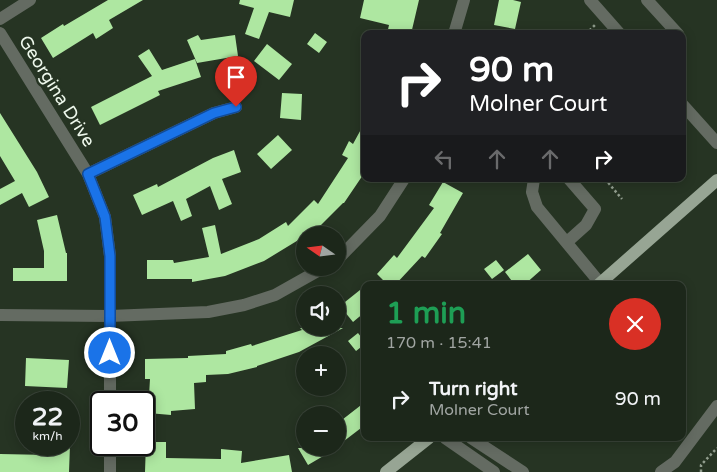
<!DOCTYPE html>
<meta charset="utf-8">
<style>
body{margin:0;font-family:"Varela Round",sans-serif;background:#252f23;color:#f1f3f6;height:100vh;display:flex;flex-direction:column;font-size:19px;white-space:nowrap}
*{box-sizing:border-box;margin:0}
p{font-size:16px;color:#a0a5a2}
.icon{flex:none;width:28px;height:28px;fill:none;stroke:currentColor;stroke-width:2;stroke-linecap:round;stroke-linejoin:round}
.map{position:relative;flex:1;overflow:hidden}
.sheet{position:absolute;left:361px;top:281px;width:325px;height:160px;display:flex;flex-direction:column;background:#1c271a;border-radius:10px;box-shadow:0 2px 12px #0003,0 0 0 1px #3a4439}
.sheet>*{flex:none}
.hud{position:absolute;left:361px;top:30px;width:325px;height:152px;border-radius:10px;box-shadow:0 2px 12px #0003,0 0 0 1px #3a4439;background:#202124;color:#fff;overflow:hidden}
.needle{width:32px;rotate:284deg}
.fabs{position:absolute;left:296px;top:226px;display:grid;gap:10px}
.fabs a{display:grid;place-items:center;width:50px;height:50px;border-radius:50%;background:#1c271a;box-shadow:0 2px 12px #0003,0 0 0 1px #3a4439;font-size:25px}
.speed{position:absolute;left:15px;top:391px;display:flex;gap:10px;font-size:25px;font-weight:700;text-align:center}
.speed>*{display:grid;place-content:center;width:65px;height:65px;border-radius:50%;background:#1c271a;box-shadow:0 2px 12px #0003,0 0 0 1px #3a4439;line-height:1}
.speed small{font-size:12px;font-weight:400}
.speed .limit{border:2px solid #111;border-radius:8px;background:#fff;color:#111}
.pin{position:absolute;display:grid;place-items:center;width:42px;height:42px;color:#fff;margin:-51px -21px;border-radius:50% 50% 50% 0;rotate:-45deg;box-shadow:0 0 5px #0007}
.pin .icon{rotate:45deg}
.me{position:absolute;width:55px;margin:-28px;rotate:0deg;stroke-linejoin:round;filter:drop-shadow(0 0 4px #0008)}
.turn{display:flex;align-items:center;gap:18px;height:105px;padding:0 25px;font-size:22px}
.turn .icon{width:65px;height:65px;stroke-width:2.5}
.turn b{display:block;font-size:35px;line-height:42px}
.lanes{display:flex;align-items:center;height:48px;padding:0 25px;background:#0003;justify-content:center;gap:25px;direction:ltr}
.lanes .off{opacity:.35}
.round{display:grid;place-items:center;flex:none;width:52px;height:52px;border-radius:26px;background:#252f23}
.summary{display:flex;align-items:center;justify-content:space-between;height:85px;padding:0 25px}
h1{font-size:30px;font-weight:700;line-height:38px;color:#1e9e55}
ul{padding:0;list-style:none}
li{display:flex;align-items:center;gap:15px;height:65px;padding:0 25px}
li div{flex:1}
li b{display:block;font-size:19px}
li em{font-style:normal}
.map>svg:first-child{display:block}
.building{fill:#aee7a1}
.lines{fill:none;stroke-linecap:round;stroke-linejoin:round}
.path{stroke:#919d8e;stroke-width:2.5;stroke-dasharray:2.5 2.5;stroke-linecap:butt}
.minor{stroke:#646b62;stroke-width:12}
.major{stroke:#97a594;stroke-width:12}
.route-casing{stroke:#114b97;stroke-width:12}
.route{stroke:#1a73e8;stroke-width:9}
.labels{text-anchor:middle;stroke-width:5;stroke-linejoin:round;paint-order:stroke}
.street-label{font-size:18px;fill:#eef8ec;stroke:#263423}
</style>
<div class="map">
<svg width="717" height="472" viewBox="0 0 717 472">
<rect width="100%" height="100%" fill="#263423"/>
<!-- building -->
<path class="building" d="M108 0H143L109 20 113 28 96 39 93 33 53 58 41 38 63 24 64 26Z
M240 0H294L290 17 269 12 259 39 245 34 254 8 239 4Z
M364 0H419L411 34H387L389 25 360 18Z
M499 0H513L521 2 515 29 494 25Z
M315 33 327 42 319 53 307 44Z
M198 35 201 40 235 35 238 56 197 63 187 40Z
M267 44 292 64 279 80 254 61Z
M149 49 162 70 195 59 201 77 158 91 160 95 100 125 91 107 152 76 138 56Z
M282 93 302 94 301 120 280 118Z
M0 113 37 172 49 197 29 207 22 193 0 205V189L15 181 0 156Z
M365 122V172L344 203H343L312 234 311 233 305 235V236L264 261 225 276 192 282V279H147V260H173L174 263 209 257 202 228 215 225 221 254 259 239 286 222 288 226 314 200 318 204 348 158 342 155 349 141 353 144Z
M278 135 292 150 271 169 257 154Z
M234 150 241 172 222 179 232 204 219 210 210 186 186 199 192 216 181 221 173 201 142 215 133 195 157 184 158 187 213 158Z
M443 182 463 193 440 233 442 234 425 258 422 256 395 285H388L377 274 394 255 397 258 434 208 429 205Z
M57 215 66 253H67V281H13V268H44V251L37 220Z
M528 254 541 270 524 285H515L505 272Z
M496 260 504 270 492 279 484 269Z
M360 290 365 296V312L353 322 340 306Z
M300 328H343L299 352 257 366V367L228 374 206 375V382L194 383 195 409 171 411V415L148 413 150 379H145V359L188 358V356L226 354V351L251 344 252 346 302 330Z
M358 333 365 342V344L356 351 348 341Z
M26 358 69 360 67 388 25 386Z
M365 402V425L344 441 338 432V423Z
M146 442H166V458L221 459V449L242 451 241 463 289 455 292 472H145Z
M50 445H70L69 472H0V454L49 455Z
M298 448H337L308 465Z"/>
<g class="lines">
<!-- path -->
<path class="path" d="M586 34 595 25
M682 142 685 145
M605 179 622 199
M701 472V465L717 448"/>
<!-- minor -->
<path class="minor" d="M590 0 620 34
M647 0 678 34
M0 19 30 0
M0 33 88 174 105 217 110 256V402
M454 34 464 0
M682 104 717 143
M88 174 214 113 236 107
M534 179 532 192 537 207 600 283
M567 242 586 225 595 209 569 179
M338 259 380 216 404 179
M0 315 110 316 208 312 244 305 275 295 323 268
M445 438 494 472
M471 438 523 472
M110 445V472
M661 472 675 462 717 406"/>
<!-- major -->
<path class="major" d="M598 285 717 180
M386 472 429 438"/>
</g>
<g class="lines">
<!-- route casing -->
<g class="route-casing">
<path id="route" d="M110 353V256L105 217 88 174 214 113 236 107"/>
</g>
<!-- route -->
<use href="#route" class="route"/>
</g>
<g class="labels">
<!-- street labels -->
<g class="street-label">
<text transform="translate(57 91) rotate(58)" y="6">Georgina Drive</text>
</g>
</g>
</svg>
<div class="fabs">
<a><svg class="needle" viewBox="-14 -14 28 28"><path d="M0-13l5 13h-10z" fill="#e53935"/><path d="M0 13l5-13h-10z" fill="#a0a5a2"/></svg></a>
<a><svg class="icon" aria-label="sound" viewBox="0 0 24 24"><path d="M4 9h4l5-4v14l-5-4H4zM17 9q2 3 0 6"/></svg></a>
<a>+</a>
<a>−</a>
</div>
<div class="speed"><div>22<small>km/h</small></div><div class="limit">30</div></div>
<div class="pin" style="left:236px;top:107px;background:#d93025"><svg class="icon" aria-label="arrive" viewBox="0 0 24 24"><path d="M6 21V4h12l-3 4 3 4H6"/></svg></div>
<svg class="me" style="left:110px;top:353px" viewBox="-20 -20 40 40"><circle r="17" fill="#1a73e8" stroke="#fff" stroke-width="3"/><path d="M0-11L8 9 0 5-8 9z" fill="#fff"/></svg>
<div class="hud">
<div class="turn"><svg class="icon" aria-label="right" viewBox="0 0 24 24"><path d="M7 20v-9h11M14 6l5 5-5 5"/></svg><div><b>90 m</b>Molner Court</div></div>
<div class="lanes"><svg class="icon off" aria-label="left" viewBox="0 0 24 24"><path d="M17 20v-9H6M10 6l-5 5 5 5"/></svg><svg class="icon off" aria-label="ahead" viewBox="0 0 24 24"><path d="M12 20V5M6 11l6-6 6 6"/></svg><svg class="icon off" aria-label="ahead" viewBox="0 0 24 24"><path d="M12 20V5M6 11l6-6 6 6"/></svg><svg class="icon" aria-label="right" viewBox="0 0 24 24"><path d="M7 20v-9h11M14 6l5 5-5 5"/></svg></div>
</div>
<section class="sheet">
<div class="summary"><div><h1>1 min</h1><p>170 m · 15:41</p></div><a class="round" style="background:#d93025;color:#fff"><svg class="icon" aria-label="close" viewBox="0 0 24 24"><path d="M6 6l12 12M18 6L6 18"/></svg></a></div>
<ul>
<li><svg class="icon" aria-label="right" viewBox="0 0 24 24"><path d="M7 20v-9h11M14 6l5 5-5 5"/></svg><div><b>Turn right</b><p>Molner Court</p></div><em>90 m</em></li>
</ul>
</section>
</div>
